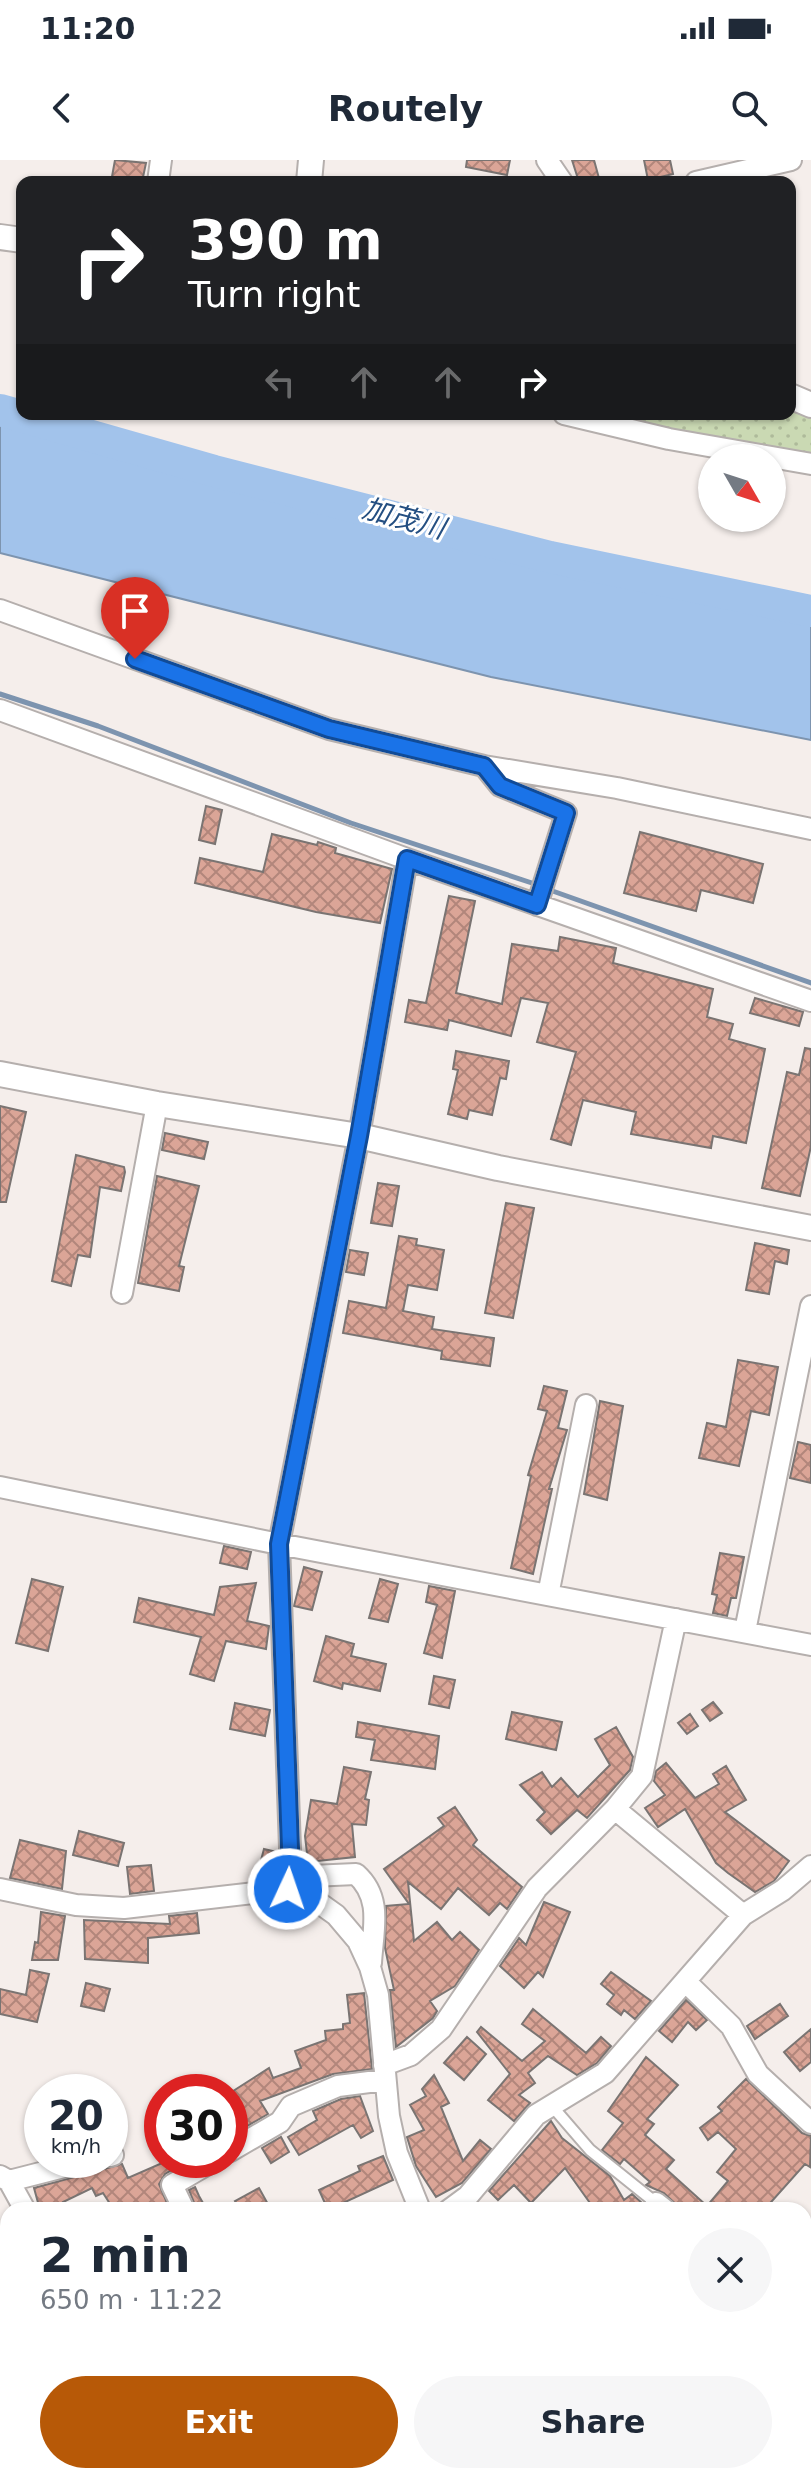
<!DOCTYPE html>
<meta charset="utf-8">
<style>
body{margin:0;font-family:"DejaVu Sans","Noto Sans JP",sans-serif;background:#f6f6f7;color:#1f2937;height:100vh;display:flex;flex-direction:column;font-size:30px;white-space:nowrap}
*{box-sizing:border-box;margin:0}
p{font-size:26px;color:#747a83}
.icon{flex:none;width:44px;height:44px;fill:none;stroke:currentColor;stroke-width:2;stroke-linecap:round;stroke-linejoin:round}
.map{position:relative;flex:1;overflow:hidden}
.drawer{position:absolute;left:0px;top:2042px;width:812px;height:282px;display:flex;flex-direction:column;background:#fff;border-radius:24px 24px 0 0;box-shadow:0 2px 6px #0004}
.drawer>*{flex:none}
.guide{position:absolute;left:16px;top:16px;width:780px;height:244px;border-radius:16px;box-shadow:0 2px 6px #0004;background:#202124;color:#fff;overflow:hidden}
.needle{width:52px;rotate:129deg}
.fabs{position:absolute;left:698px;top:284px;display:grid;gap:16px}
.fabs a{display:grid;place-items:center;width:88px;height:88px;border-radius:50%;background:#fff;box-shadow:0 2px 6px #0004;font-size:40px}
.speed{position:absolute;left:24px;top:1914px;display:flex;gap:16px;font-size:40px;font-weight:700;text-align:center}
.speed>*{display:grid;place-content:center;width:104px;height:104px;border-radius:50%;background:#fff;box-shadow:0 2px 6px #0004;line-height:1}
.speed small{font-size:20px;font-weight:400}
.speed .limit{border:12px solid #d22;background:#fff;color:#111}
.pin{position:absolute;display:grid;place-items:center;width:68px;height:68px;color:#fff;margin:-82px -34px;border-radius:50% 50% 50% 0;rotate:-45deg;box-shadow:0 0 8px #0007}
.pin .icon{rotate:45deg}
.me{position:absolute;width:88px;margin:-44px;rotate:3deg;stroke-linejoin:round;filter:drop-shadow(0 0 6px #0008)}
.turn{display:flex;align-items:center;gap:28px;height:168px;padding:0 40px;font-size:36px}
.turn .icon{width:104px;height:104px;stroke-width:2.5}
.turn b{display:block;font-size:56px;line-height:68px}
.lanes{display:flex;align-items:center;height:76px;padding:0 40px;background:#0003;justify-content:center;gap:40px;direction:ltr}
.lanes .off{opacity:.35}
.round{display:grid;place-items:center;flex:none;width:84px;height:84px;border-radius:42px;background:#f6f6f7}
.head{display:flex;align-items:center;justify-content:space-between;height:136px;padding:0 40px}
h1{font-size:48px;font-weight:800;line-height:60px}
.action{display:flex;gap:16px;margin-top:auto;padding:16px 40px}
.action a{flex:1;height:92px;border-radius:48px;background:#b75907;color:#fff;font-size:32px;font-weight:800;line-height:92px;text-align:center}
.action a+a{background:#f6f6f7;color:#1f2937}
.status{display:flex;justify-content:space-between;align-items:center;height:56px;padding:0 40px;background:#fff;direction:ltr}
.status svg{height:22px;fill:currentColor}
header{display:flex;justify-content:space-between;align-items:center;height:104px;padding:0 40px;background:#fff;font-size:36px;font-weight:800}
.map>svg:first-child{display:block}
.park{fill:url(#park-dots)}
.water{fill:#a2c3eb;stroke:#7d94af;stroke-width:2}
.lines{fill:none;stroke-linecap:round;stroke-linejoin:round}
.stream{stroke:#7d94af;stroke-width:5}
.river{stroke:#a2c3eb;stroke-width:32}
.building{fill:url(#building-cross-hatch);stroke:#7a7472;stroke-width:2}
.service-casing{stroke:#b5afad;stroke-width:14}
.minor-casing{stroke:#b5afad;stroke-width:24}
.tertiary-casing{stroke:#b5afad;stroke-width:28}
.path{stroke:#9d9896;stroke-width:3;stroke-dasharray:4 4;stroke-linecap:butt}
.service{stroke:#fff;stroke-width:10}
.minor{stroke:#fff;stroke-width:20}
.tertiary{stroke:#fff;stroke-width:24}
.rail-casing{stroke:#7e7a78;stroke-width:8}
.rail{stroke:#fff;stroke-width:5;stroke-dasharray:15;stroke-linecap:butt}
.route-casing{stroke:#114b97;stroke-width:20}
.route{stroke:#1a73e8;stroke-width:14}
.labels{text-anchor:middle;stroke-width:6;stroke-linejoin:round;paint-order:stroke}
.water-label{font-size:28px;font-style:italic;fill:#244f82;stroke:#fff}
</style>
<div class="status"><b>11:20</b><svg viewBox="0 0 49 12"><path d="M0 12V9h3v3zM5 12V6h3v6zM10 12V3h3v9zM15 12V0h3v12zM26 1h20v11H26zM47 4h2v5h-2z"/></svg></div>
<header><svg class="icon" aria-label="back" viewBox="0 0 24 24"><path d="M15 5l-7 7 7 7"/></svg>Routely<svg class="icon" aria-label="search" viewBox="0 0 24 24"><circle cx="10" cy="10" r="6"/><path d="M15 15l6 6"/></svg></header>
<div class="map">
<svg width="811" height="2323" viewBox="0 0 811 2323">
<defs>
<pattern id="park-dots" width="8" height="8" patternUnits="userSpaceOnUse" patternTransform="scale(2)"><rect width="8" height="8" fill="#cad9b3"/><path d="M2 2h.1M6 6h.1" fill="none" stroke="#aeba9a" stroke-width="1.8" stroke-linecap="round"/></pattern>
<pattern id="building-cross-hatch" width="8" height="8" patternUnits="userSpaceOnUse" patternTransform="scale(2)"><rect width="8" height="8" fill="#dba597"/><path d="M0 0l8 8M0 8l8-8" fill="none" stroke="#b2867b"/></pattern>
</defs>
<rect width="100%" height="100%" fill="#f5eeeb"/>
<!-- park -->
<path class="park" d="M790 239 811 248V301L579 254H790Z"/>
<!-- water -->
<path class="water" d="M0 256 35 271 542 409 811 452V580L491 517 0 393Z"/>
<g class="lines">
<!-- stream -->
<path class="stream" d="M0 534 98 566 351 663 538 725
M547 729 811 823
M804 2132 811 2127"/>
<!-- river -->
<path class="river" d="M0 250 214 311 550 397 811 451"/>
</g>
<!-- building -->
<path class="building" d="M115 0 146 3 142 22H111Z
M467 0H510L507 15 466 7Z
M572 0H594L600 22H579Z
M644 0H670L673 14 648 20Z
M206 646 222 650 215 684 199 680Z
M640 672 763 704 753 743 701 730 696 751 624 733Z
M272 674 317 685 318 682 336 688 335 693 392 709 380 763 316 752 195 723 200 698 263 712Z
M449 736 475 741 456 833 502 844 512 784 558 791 560 777 616 788 613 803 713 829 707 857 733 864 729 879 765 889 746 983 713 976 711 988 631 974 636 952 583 940 571 985 551 979 576 892 537 882 548 843 521 838 511 876 449 860 447 870 405 862 409 840 426 843Z
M755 838 803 852 799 866 750 853Z
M805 888 811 889V986L800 1036 762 1028 787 912 799 915Z
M456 891 509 901 506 919 500 918 492 955 469 950 467 959 448 954 458 910 453 909Z
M0 946 26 952 6 1042H0Z
M165 973 208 982 204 999 162 990Z
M76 995 124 1007 125 1012 121 1031 100 1027 90 1097 78 1095 71 1126 52 1121Z
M157 1016 199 1026 179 1106 184 1107 179 1131 138 1123Z
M378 1023 399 1026 392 1066 371 1063Z
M506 1043 534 1048 513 1158 485 1153Z
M399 1076 417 1079 416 1085 444 1090 437 1130 408 1125 403 1151 434 1157 432 1169 494 1178 490 1206 441 1199 442 1191 343 1173 349 1141 386 1148Z
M755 1083 789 1090 787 1104 775 1101 769 1134 746 1130Z
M350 1090 368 1093 364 1115 346 1112Z
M738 1200 778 1207 769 1255 751 1251 739 1306 699 1298 707 1263 726 1267Z
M544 1226 567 1231 558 1268 567 1270 549 1329H552L533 1414 511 1408 531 1316 528 1315 547 1251 538 1249Z
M600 1241 623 1246 607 1340 584 1334Z
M798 1282 811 1285V1323L790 1318Z
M224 1386 251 1392 247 1409 220 1403Z
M720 1393 744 1397 736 1438H731L727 1456 713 1453 717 1435 712 1434Z
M304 1407 322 1412 312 1450 294 1446Z
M32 1419 63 1427 48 1491 16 1483Z
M380 1419 398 1424 388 1462 369 1458Z
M256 1423 247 1461 269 1466 266 1489 226 1481 214 1521 190 1514 201 1477 134 1462 139 1438 214 1455 220 1427Z
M429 1426 455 1431 442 1498 424 1493 437 1445 426 1442Z
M326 1476 354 1484 351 1496 386 1504 380 1531 343 1523 342 1529 314 1521Z
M434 1516 455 1520 449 1548 429 1544Z
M713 1542 722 1553 710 1561 702 1550Z
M235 1543 270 1550 265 1576 230 1569Z
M512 1552 562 1562 556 1590 506 1579Z
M690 1554 698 1566 687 1574 678 1563Z
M358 1562 439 1576 435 1609 371 1600 375 1580 356 1577Z
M616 1567 633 1597 630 1610 587 1658 577 1650 551 1674 537 1660 545 1652 520 1625 542 1612 552 1627 561 1618 578 1637 610 1605 595 1579Z
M666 1603 695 1638 719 1624 713 1614 726 1606 746 1640 725 1652 789 1701 774 1721 755 1732 728 1713 716 1703 685 1649 658 1667 645 1648 665 1635 654 1621 656 1611Z
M344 1607 371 1612 365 1639 369 1640 366 1665 352 1664 355 1697 308 1702 305 1676 311 1640 337 1644Z
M455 1647 477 1680 473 1685 522 1727 507 1749 500 1743 489 1755 458 1728 441 1749 408 1722 414 1781 437 1762 452 1780 460 1772 479 1790 455 1826 430 1841 437 1851 433 1858 396 1887 390 1830H394L385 1788 386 1746 409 1744 384 1709 444 1666 438 1658Z
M79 1671 124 1683 118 1706 73 1695Z
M20 1680 66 1691 62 1729 10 1718Z
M264 1689 277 1692 275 1707 260 1704Z
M151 1705 154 1731 130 1734 127 1707Z
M544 1742 570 1752 543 1817 538 1812 524 1828 500 1806 519 1778 526 1785Z
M41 1752 65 1756 58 1800H32L35 1782 38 1783Z
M197 1753 199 1773 148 1778V1803L85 1799 84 1760 170 1764 169 1756Z
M30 1810 49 1814 37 1862 0 1854V1829L26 1835Z
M611 1812 651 1841 635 1859 624 1850 621 1855 607 1844 614 1835 601 1824Z
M86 1823 110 1829 104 1851 81 1846Z
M364 1833 372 1909 333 1914 260 1941 268 1954 230 1976V1933L269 1908 273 1918 301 1908 295 1891 326 1880 325 1871 343 1869V1864L350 1863 347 1835Z
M686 1840 707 1860 696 1870 688 1862 672 1882 659 1871Z
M780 1844 788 1856 755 1879 747 1866Z
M533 1849 586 1893 601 1877 611 1886 597 1903 577 1915 548 1896 528 1913 535 1923 519 1935 530 1943 514 1961 488 1940 510 1914 477 1872 481 1867 522 1901 545 1881 522 1864Z
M811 1869V1902L800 1911 784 1892Z
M467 1877 486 1894 464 1920 444 1903Z
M646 1897 678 1925 647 1959 654 1964 645 1975 674 2000 666 2009 707 2046 728 2021 717 2012 736 1989 718 1972 708 1980 700 1968 722 1951 718 1947 746 1919 802 1973 811 1976 810 2007 805 2004 764 2050H682L664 2033 646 2025 650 2022 624 1999 620 2004 602 1990 623 1963 608 1951Z
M434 1915 449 1943 441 1947 463 2001 480 1980 491 1989 462 2023 436 2037 416 2006 407 1977 424 1970 410 1945 426 1936 422 1929Z
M360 1936 373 1971 361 1978 353 1965 299 1995 288 1977 317 1960 313 1951 341 1939Z
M551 1961 562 1978 610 2016 624 2040 632 2034 643 2044 635 2050H595L565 2008 531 2043 514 2025 498 2040 489 2031Z
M281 1977 289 1992 271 2003 262 1988Z
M383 1996 393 2020 328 2050 319 2030 360 2011 358 2006Z
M169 2000H180L182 2004 165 2014 159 2024 170 2050H114L103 2033 96 2036 92 2028 63 2042 66 2050H40L34 2028 122 2004 128 2018Z
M195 2027 199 2036 207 2050H197L189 2030Z
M259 2028 269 2046 261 2050H241L235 2041Z"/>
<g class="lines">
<!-- service casing -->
<g class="service-casing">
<path id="service" d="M552 1946 590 1990 656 2043"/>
</g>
<!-- minor casing -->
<g class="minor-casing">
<path id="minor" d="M547 0 562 22
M158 22 161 0
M696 22 791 0
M564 254 669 279 811 304
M0 450 329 569 484 606 617 628 811 669
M0 550 407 699 811 841
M484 606 500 626 566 653 537 745
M122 1133 157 944
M0 1327 279 1384 811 1485
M548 1435 586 1245
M745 1471 811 1146
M615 1649 743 1755
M289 1717 356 1714C383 1738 373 1769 371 1803
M0 1729 76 1745 124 1748 288 1729 315 1740 336 1755 358 1781 370 1807 378 1835 389 1956 397 1993 420 2050
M288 1729 290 1688 279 1384 359 976 407 699
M686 1822 731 1866 758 1914 811 1963
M384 1905 411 1895 441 1869 537 1728 615 1649 642 1616 676 1459
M230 1991 280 1962 291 1946 338 1926 385 1920
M110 1996 113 1995
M0 2016 9 2021 25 2050
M9 2021 91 2000
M656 2043 665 2050
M184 2050 172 2025 215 2000
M449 2050 468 2036 536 1955 605 1913 743 1755 783 1730 811 1706
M804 2157 811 2162
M0 2162 8 2159
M0 2250 8 2244
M206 2316 211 2323
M515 2316 519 2323
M553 2323 565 2316"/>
</g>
<!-- tertiary casing -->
<g class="tertiary-casing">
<path id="tertiary" d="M309 22 311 0
M0 77 22 80
M790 236 811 245
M0 914 157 944 359 976 498 1008 811 1068"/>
</g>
<!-- path -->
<path class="path" d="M804 2114 811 2110"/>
<!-- service -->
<use href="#service" class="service"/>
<!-- minor -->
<use href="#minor" class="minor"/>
<!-- tertiary -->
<use href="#tertiary" class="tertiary"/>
<!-- rail casing -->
<g class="rail-casing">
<path id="rail" d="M0 2305 8 2315
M22 2316 28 2323"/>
</g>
<!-- rail -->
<use href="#rail" class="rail"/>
</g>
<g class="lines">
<!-- route casing -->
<g class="route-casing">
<path id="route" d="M135 499 329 569 484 606 500 626 566 653 537 745 407 699 359 976 279 1384 290 1688 288 1729"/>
</g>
<!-- route -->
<use href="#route" class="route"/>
</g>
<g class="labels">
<!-- water labels -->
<g class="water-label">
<text transform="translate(404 358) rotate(15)" y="10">加茂川</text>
</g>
</g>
</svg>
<div class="fabs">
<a><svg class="needle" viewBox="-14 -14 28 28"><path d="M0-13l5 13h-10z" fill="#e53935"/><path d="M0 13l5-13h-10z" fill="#747a83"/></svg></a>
</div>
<div class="speed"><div>20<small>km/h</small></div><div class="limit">30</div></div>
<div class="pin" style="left:135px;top:499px;background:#d93025"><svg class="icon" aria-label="arrive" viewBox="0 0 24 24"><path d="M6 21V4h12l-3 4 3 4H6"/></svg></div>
<svg class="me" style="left:288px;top:1729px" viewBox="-20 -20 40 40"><circle r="17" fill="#1a73e8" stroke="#fff" stroke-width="3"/><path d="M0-11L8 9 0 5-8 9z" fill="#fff"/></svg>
<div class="guide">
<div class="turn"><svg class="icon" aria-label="right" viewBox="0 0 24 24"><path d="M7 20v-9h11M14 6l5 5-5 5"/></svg><div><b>390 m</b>Turn right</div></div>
<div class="lanes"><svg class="icon off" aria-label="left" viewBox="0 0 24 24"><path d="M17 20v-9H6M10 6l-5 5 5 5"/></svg><svg class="icon off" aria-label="ahead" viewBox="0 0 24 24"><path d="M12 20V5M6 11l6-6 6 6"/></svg><svg class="icon off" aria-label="ahead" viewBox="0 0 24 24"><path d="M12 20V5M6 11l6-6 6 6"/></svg><svg class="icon" aria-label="right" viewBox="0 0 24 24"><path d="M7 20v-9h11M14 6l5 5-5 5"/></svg></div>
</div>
<section class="drawer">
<div class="head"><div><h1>2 min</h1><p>650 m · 11:22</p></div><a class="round"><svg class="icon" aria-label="close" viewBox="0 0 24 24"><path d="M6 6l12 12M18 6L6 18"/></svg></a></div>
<div class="action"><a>Exit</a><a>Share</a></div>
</section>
</div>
